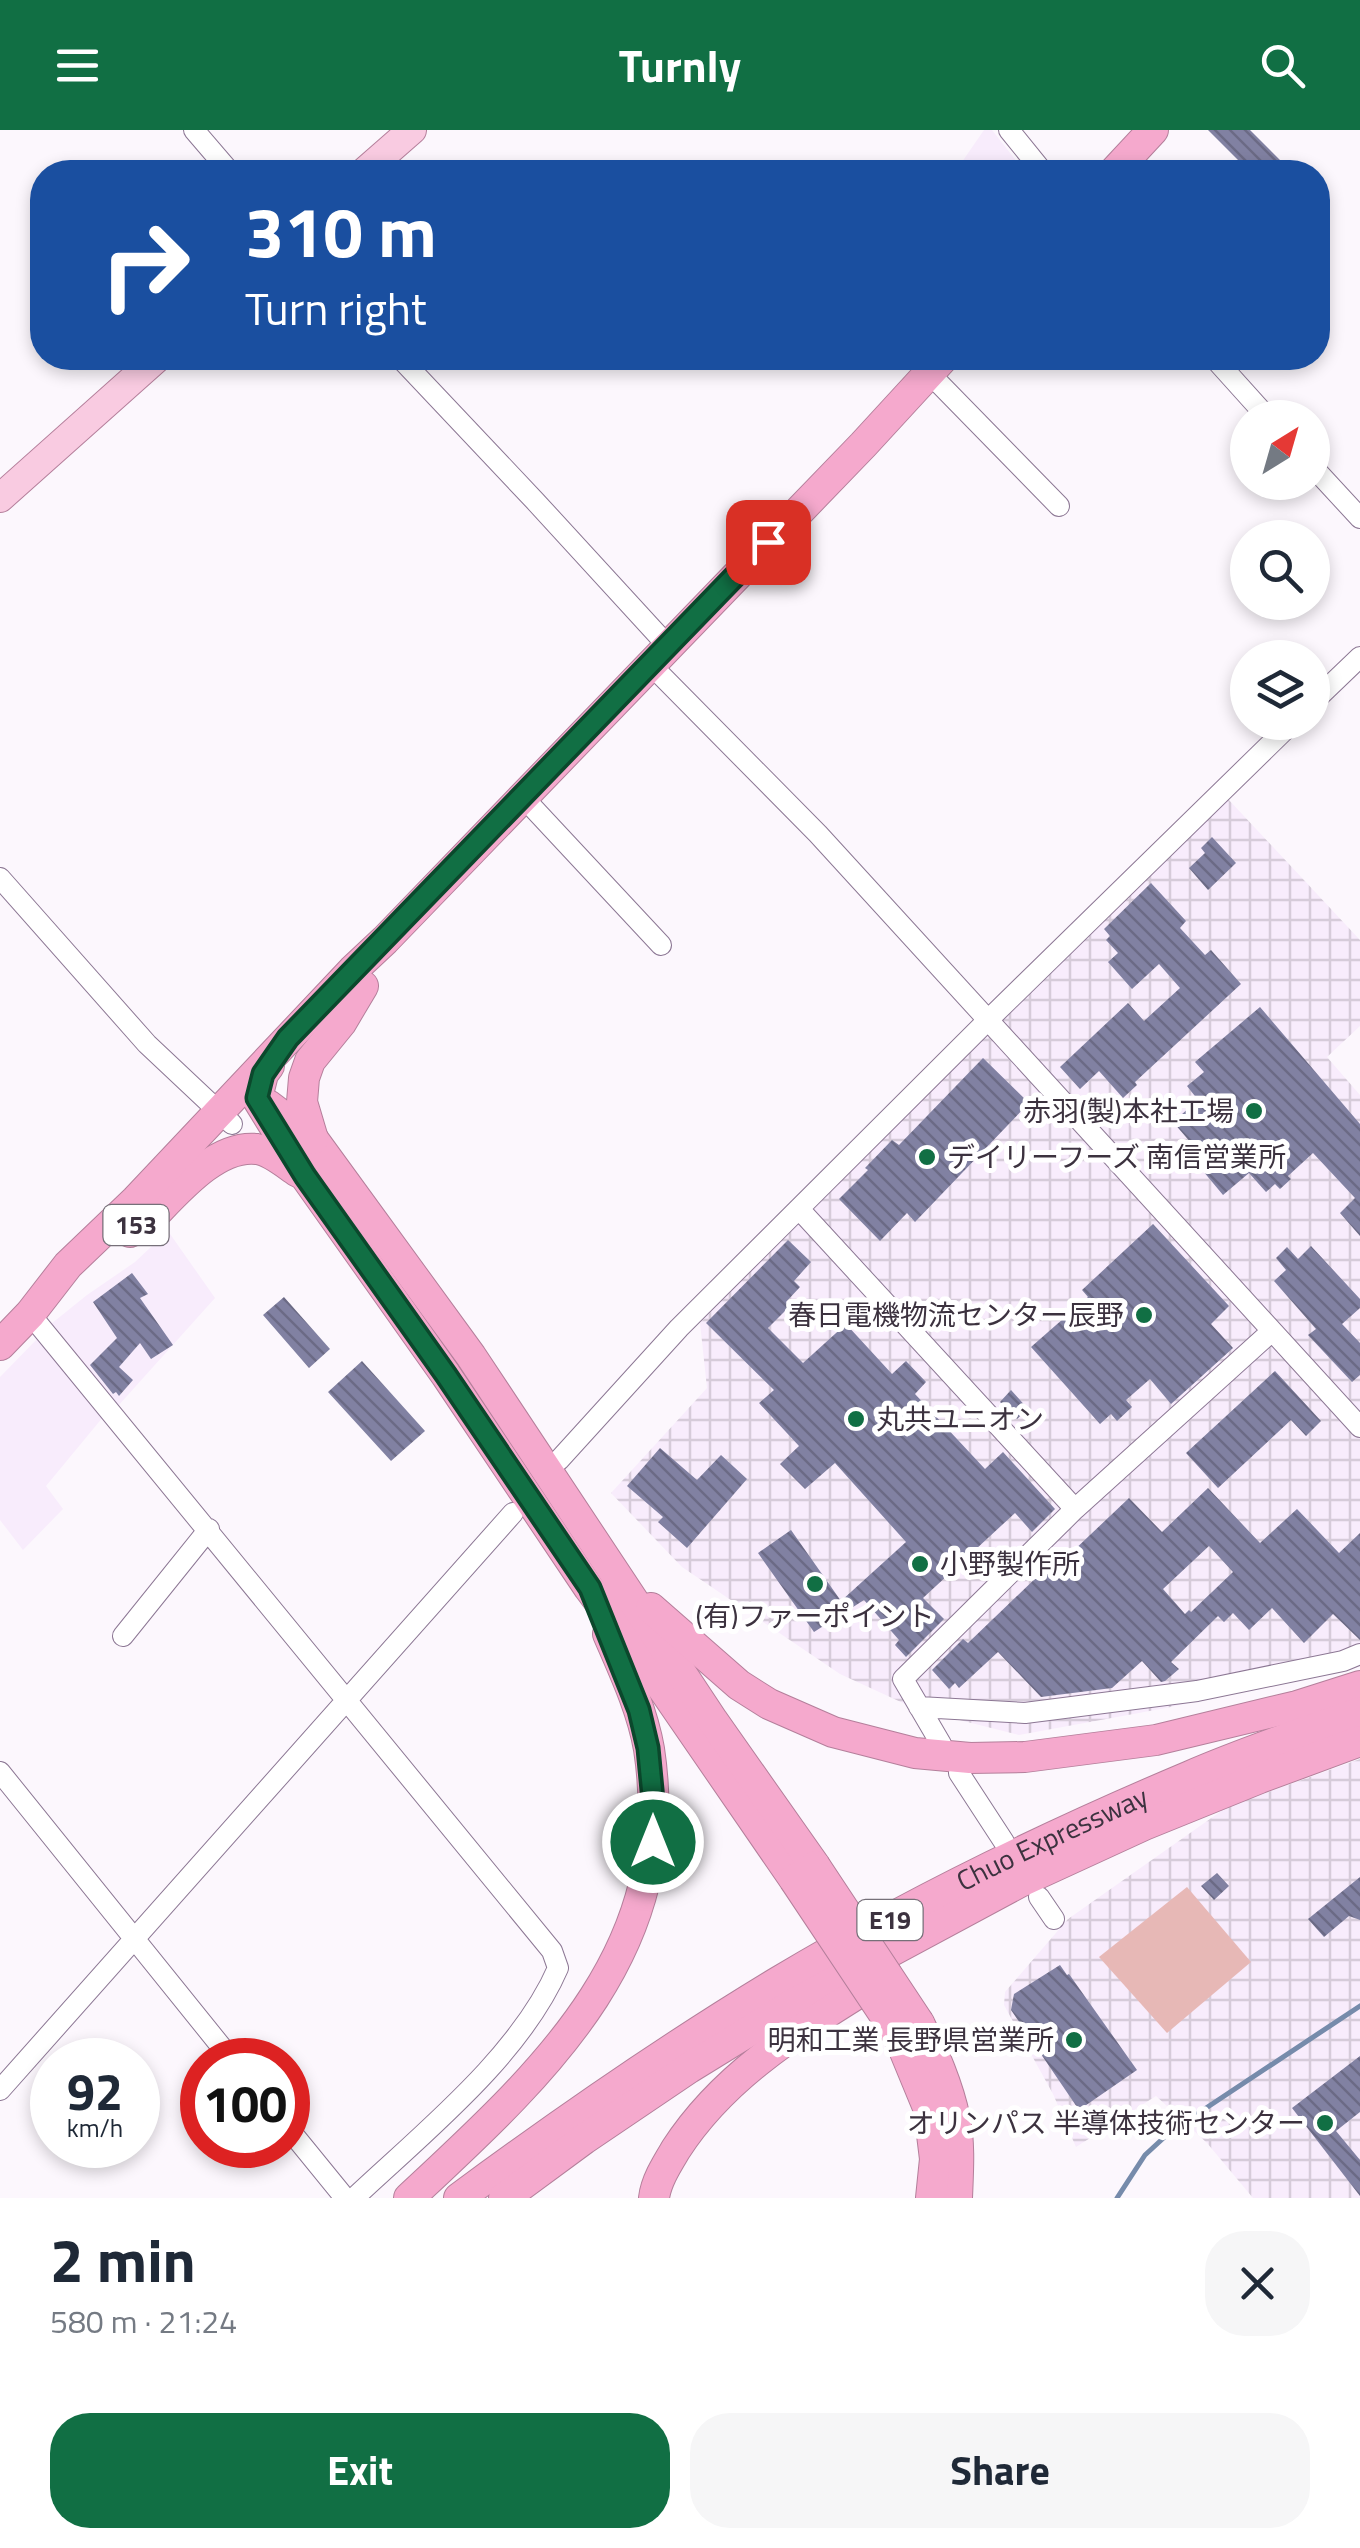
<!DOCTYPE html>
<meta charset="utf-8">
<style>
body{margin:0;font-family:"Titillium Web","Noto Sans JP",sans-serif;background:#f6f6f7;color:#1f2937;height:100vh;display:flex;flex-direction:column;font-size:38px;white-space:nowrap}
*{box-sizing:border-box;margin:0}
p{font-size:32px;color:#747a83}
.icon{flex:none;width:55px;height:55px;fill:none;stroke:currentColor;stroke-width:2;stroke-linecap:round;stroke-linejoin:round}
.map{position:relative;height:2068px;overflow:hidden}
.sheet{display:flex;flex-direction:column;background:#fff;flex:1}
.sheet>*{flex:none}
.top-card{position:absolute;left:30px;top:30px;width:1300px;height:210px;border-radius:40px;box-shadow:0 5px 15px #0003;background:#1a4fa0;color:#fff;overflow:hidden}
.needle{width:65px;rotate:37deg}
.fabs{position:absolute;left:1230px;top:270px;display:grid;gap:20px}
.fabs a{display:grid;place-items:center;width:100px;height:100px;border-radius:50%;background:#fff;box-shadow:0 5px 15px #0003;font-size:50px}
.speed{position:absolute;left:30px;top:1908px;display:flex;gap:20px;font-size:50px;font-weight:700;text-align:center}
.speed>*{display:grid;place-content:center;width:130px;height:130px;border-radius:50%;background:#fff;box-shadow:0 5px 15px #0003;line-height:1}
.speed small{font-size:25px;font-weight:400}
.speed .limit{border:15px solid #d22;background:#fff;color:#111}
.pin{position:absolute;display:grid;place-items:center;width:85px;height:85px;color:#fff;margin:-42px;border-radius:20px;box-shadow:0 5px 15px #0006}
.me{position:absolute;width:110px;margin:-55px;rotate:0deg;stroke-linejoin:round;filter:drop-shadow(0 0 8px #0008)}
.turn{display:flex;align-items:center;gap:35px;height:210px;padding:0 50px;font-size:45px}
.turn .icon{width:130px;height:130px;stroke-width:2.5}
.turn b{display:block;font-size:70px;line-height:85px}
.round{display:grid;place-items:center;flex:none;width:105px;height:105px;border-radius:40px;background:#f6f6f7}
.head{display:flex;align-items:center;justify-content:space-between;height:170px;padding:0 50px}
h1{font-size:60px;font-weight:700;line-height:75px}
.button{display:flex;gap:20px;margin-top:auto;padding:20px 50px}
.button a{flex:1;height:115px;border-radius:40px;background:#116f44;color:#fff;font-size:40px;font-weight:700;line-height:115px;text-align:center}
.button a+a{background:#f6f6f7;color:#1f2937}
header{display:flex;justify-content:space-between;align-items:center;height:130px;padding:0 50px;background:#116f44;color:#fff;font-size:45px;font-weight:700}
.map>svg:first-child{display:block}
.built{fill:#f8ecfc}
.industrial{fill:url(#industrial-grid)}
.green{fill:#e7b8b6}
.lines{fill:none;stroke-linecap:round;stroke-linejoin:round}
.stream{stroke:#768bab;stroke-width:5}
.building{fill:url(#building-back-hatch);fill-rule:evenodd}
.minor-casing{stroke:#8c7794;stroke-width:22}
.major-casing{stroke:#b47f9b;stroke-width:30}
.highway-casing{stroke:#b47f9b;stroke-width:32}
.minor{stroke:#fff;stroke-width:20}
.major{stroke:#f9cbe1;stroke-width:28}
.highway{stroke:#f5a9cd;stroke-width:30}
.highway-bridge-casing{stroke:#b47f9b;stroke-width:32;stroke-linecap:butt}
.highway-bridge{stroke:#f5a9cd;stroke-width:30}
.route-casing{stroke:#0b482c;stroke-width:25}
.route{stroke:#116f44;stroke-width:18}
.poi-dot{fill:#116f44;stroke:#fff;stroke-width:4}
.labels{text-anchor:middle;stroke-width:10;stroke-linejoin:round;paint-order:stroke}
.shield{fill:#fff;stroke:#767079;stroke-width:2.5}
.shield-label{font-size:25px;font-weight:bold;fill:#3c323f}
.poi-label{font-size:28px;fill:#3c323f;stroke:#fff;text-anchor:end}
.street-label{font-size:28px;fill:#3c323f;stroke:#fff}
</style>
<header><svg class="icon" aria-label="menu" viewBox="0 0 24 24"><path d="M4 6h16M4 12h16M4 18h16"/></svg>Turnly<svg class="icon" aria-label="search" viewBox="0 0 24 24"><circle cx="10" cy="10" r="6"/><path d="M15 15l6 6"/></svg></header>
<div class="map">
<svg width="1360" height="2068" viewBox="0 0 1360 2068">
<defs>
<pattern id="industrial-grid" width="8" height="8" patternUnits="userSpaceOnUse" patternTransform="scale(2.5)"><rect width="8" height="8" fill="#f8ecfc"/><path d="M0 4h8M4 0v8" fill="none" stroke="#d6cbd9"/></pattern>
<pattern id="building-back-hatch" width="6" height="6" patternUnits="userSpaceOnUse" patternTransform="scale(2.5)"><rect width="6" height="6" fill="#8181a2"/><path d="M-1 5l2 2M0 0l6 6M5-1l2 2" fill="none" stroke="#6b6a85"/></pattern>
</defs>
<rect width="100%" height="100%" fill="#fcf7fd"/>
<!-- built -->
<path class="built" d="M984 0H992L1025 42H955Z
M168 1101 215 1168 118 1276 51 1194 87 1165 135 1132Z
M39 1207 108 1281 46 1356 63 1379 23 1420 0 1390V1247Z"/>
<!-- industrial -->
<path class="industrial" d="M1228 669 1360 810V896L1327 927 1360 965V1534L1166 1578 1019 1605 916 1579 840 1544 682 1437 611 1363 707 1258 700 1193 964 925Z
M1360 1629V2068H1253L1207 2013 1156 1966 1076 2017 1053 1964 1004 1875 1005 1862 1068 1789 1227 1677Z"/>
<!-- green -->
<path class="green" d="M1187 1757 1251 1832 1167 1903 1099 1827Z"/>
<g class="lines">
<!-- stream -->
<path class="stream" d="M1117 2068 1145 2025 1170 2002 1360 1876"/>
</g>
<!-- building -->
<path class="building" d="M1208 0H1250L1280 30 1267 42H1250Z
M1212 707 1236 733 1208 760 1189 738 1205 723 1201 718Z
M1151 753 1186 791 1180 798 1205 825 1211 820 1241 854 1135 952 1137 955 1123 968 1099 941 1080 959 1060 937 1128 873 1144 891 1180 858 1159 834 1132 859 1108 832 1118 823 1106 810 1110 806 1104 799Z
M1260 877 1360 994V1106L1340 1083 1355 1068 1313 1023 1288 1046 1291 1049 1280 1059 1275 1054 1266 1062 1249 1043 1223 1065 1203 1041 1210 1035 1173 992 1198 970 1187 956 1204 942 1195 932Z
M983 928 1029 973 915 1092 907 1083 880 1111 839 1069 868 1040 865 1038 892 1010 899 1015Z
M1153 1094 1229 1176 1211 1194 1233 1218 1171 1274 1150 1249 1126 1270 1132 1277 1117 1291 1111 1284 1100 1294 1031 1217 1088 1167 1082 1160Z
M788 1110 811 1132 794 1151 800 1157 786 1172 790 1176 768 1198 803 1233 846 1194 892 1244 906 1231 926 1252 915 1264 985 1339 1003 1322 1055 1379 1032 1402 1015 1383 923 1468 944 1489 906 1527 895 1515 899 1510 864 1470 814 1502 758 1423 791 1400 841 1471 906 1412 835 1333 805 1359 780 1334 799 1316 759 1273 774 1260 706 1193Z
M1311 1116 1360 1169V1178L1342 1194 1360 1213V1245L1352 1252 1308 1205 1316 1199 1274 1151 1286 1140 1276 1128 1287 1117 1298 1129Z
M132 1143 148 1164 140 1168 173 1215 151 1229 140 1213 119 1237 133 1250 119 1266 116 1262 113 1264 90 1235 117 1208 93 1172Z
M284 1167 330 1219 309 1238 263 1185Z
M362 1231 425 1301 391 1331 328 1262Z
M1275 1241 1321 1291 1306 1306 1291 1290 1218 1358 1186 1323Z
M1011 1260 1028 1279 1017 1289 1000 1272Z
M660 1318 697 1350 721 1325 747 1349 687 1418 658 1392 663 1387 627 1356Z
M1208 1358 1260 1413 1297 1379 1339 1423 1360 1403V1510L1333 1484 1304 1513 1272 1478 1249 1500 1233 1483 1224 1492 1218 1486 1171 1532 1179 1539 1165 1551 1161 1552 1142 1531 1112 1558 1041 1567 998 1522 959 1558 955 1553 949 1559 932 1540 963 1509 968 1513 1065 1420 1070 1424 1129 1368 1162 1402ZM1209 1416 1233 1442 1191 1482 1189 1480 1185 1484 1163 1459Z
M1217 1743 1229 1756 1214 1770 1201 1756Z
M1360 1747V1790L1349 1786 1324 1807 1308 1789Z
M1060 1835 1067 1845 1069 1844 1137 1940 1079 1980 1011 1880 1014 1864Z
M1360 1926V1982L1336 2001 1360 2030V2066L1292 1978Z"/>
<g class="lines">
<!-- minor casing -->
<g class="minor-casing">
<path id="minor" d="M194 0 230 42
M1009 0 1043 42
M400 228 535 371 667 515
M1214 228 1268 288
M929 243 1059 376
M1312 336 1360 388
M650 534 818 704 1360 1297
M1312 573 1360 527
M522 666 661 815
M0 748 147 914 232 994
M800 1080 1075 1379 1272 1201
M30 1184 552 1821 558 1838C520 1926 423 2003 354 2068
M559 1330 679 1198 987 891 1293 592
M123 1506 209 1399
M919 1577 1025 1583 1197 1561 1343 1531 1360 1524
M941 1614 903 1549 1075 1379
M0 1642 232 1930
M959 1643 1004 1712
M1039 1767 1054 1789
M0 1960 513 1383
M288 1998 345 2068"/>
</g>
<!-- major casing -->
<g class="major-casing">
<path id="major" d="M364 42 412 0
M0 368 157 228"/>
</g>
<!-- highway casing -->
<g class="highway-casing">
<g id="highway">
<path d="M1114 42 1153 0"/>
<path d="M269 936 263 944 257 968 305 1046 446 1245 589 1458 646 1534 794 1749"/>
<path d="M268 975 313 1009 471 1226 713 1591 815 1736"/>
<path d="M313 1009 302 972 304 948 310 931 341 893 363 856"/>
<path d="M130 1102 143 1096C172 1068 213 1014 257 1019 271 1021 286 1034 298 1042"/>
<path d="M0 1215 30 1184 68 1135 136 1070 353 840 385 810 863 315 943 228"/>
<path d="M651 1478 739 1555 769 1574 833 1602 915 1623 970 1628 1025 1627 1156 1610 1297 1576 1360 1556"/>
<path d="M919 1893C934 1924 948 1955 955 1989 960 2015 958 2042 957 2068"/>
<path d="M898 1905 929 1980 935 2029 931 2068"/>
<path d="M409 2068C543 1943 680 1821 649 1619 642 1579 624 1541 608 1504"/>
<path id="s1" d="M459 2068C562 1992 667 1919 778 1852 908 1774 1050 1705 1190 1646 1245 1622 1303 1603 1360 1582"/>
<path d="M504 2068 584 2009 689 1938 793 1874 1020 1752 1144 1695 1260 1648 1360 1611"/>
<path d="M654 2068C656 2051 667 2034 676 2019 728 1939 808 1895 887 1845"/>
</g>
</g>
<!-- minor -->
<use href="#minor" class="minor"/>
<!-- major -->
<use href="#major" class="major"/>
<!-- highway -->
<use href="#highway" class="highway"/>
<!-- highway-bridge casing -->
<g class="highway-bridge-casing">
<path id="highway-bridge" d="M815 1736 919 1893
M794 1749 898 1905"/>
</g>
<!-- highway-bridge -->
<use href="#highway-bridge" class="highway-bridge"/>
</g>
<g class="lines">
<!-- route casing -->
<g class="route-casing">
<path id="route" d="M653 1712 654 1681 648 1618 639 1580 590 1458 446 1245 305 1046 257 968 263 944 288 908 768 412"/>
</g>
<!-- route -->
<use href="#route" class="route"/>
</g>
<!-- markers -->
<g class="poi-dot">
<circle cx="1254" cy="981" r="10"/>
<circle cx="927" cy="1027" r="10"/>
<circle cx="1144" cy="1185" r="10"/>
<circle cx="856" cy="1289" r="10"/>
<circle cx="920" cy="1434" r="10"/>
<circle cx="815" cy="1454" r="10"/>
<circle cx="1074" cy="1910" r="10"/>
<circle cx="1325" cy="1993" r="10"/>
</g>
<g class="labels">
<!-- shield labels -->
<g class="shield">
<rect x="103.5" y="1075" width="65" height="40" rx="8"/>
<rect x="857.5" y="1770" width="65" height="40" rx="8"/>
</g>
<g class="shield-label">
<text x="136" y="1104">153</text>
<text x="890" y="1799">E19</text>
</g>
<!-- poi labels -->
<g class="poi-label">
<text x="1234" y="991">赤羽(製)本社工場</text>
<text x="947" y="1037" text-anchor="start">デイリーフーズ 南信営業所</text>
<text x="1124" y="1195">春日電機物流センター辰野</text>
<text x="876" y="1299" text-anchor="start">丸共ユニオン</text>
<text x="940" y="1444" text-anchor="start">小野製作所</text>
<text x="815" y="1496" text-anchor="middle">(有)ファーポイント</text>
<text x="1054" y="1920">明和工業 長野県営業所</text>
<text x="1305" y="2003">オリンパス 半導体技術センター</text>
</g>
<!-- street labels -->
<g class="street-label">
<text dy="10" stroke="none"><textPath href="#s1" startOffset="695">Chuo Expressway</textPath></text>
</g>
</g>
</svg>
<div class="fabs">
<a><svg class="needle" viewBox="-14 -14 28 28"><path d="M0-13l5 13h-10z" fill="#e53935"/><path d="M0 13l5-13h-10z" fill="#747a83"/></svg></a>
<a><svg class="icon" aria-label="search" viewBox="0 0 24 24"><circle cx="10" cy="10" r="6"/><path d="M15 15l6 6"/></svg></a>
<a><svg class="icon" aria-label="layers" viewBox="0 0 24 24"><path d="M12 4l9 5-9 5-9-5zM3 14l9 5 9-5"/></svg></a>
</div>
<div class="speed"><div>92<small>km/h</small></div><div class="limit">100</div></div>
<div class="pin" style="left:768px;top:412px;background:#d93025"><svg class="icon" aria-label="arrive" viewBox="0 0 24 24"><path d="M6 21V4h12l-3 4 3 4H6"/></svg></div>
<svg class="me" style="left:653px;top:1712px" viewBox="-20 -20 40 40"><circle r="17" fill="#116f44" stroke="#fff" stroke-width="3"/><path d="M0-11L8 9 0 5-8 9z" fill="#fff"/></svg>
<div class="top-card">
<div class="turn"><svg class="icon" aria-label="right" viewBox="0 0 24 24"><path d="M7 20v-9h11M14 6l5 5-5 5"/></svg><div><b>310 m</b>Turn right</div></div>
</div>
</div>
<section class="sheet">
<div class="head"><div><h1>2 min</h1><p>580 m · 21:24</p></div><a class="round"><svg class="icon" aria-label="close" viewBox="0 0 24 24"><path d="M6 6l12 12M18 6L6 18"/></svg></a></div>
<div class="button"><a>Exit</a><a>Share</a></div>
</section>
